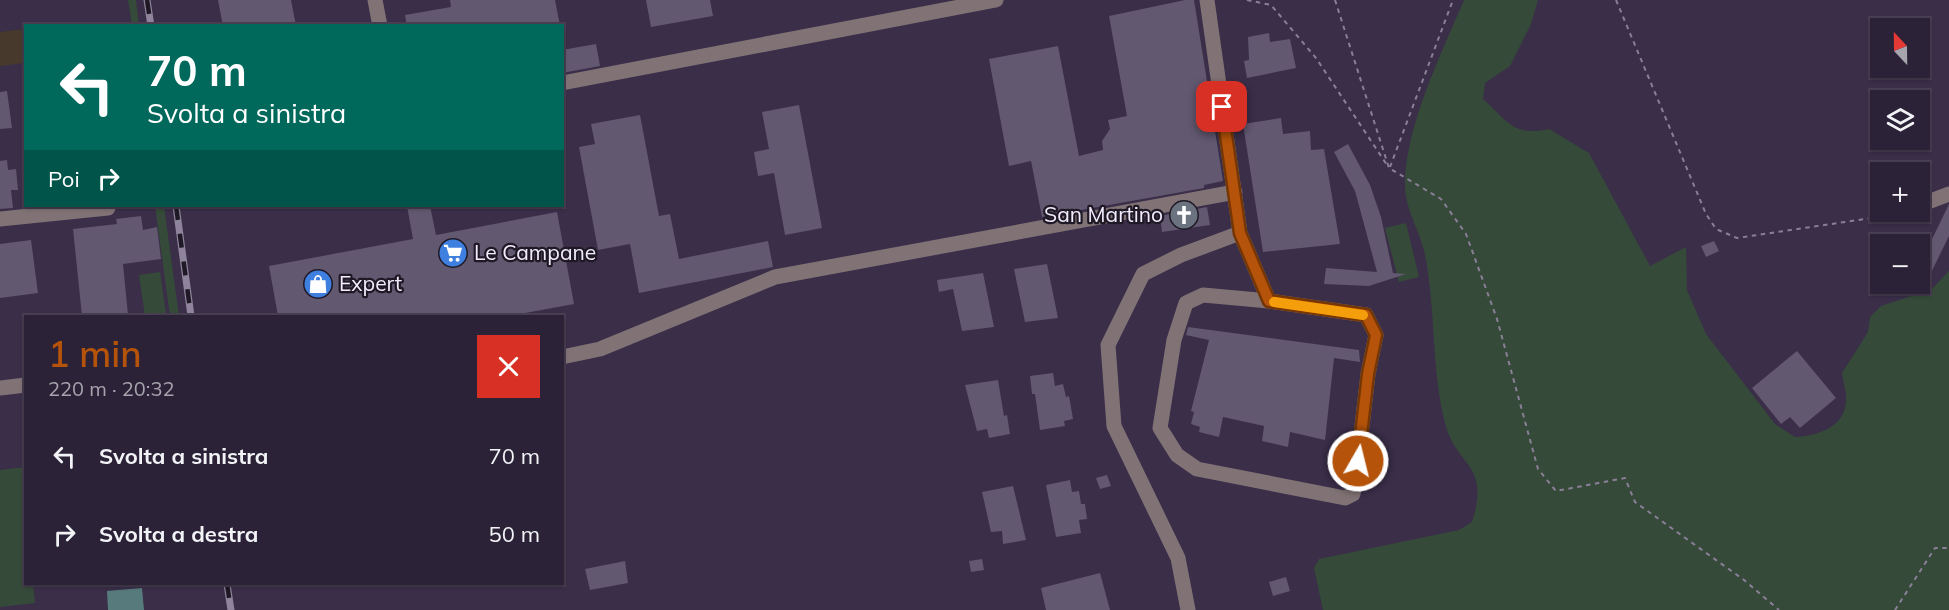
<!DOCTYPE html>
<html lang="it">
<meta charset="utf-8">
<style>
body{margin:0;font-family:Mulish,sans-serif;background:#342a3f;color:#f1f3f6;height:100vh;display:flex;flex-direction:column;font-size:22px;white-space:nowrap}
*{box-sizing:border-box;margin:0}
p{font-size:20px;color:#a6a4ad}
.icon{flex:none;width:33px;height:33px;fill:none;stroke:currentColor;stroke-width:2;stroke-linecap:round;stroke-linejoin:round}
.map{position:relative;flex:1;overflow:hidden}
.sheet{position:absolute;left:24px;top:315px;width:540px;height:270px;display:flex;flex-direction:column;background:#2c2237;border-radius:0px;box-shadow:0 2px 4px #0004,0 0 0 2px #483f52}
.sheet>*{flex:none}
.guide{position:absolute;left:24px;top:24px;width:540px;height:183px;border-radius:0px;box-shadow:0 2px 4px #0004,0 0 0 2px #483f52;background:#00695c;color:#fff;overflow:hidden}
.needle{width:39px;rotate:338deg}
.tools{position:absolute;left:1870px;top:18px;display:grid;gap:12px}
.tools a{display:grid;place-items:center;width:60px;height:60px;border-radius:0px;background:#2c2237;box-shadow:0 2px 4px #0004,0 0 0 2px #483f52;font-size:30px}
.pin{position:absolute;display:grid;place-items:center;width:51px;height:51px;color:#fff;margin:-26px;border-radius:12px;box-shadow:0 3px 9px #0006}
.me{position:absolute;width:66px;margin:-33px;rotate:8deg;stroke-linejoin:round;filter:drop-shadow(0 0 4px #0008)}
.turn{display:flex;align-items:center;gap:21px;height:126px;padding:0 24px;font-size:27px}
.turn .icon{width:78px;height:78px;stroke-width:2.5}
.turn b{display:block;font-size:42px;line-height:51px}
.then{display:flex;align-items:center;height:57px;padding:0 24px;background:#0003;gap:12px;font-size:22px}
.round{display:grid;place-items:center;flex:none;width:63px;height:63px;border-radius:0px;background:#342a3f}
.head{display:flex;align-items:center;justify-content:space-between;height:102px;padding:0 24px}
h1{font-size:36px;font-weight:600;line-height:45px;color:#b45309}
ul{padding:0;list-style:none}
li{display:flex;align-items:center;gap:18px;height:78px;padding:0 24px}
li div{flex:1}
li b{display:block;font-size:22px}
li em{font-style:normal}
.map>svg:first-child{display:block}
.education{fill:#47392b}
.green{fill:#364a39}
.water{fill:#577b7d}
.building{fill:#625870}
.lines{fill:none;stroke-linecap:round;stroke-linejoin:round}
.path{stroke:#897f96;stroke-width:2;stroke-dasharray:4.5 4.5;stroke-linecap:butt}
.minor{stroke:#817375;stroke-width:15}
.rail-casing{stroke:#8e849b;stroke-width:7}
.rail{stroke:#1e1925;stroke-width:4.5;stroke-dasharray:14;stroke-linecap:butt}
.route-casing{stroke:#753606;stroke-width:15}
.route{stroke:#b45309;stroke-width:10}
.slow{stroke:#f59e0b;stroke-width:10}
.labels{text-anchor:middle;stroke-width:4.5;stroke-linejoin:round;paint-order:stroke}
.poi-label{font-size:21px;fill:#f2ebfd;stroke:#1e1925;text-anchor:start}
</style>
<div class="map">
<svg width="1949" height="610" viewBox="0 0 1949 610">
<rect width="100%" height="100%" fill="#3a2e49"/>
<!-- education -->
<path class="education" d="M25 29V63L0 66V32Z"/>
<!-- green -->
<path class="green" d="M128 0H136L139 25H132Z
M1464 0H1538L1531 24 1510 66 1485 83 1483 99C1508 121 1513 137 1549 129L1589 153 1650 266 1686 247 1687 290 1706 334 1775 424 1795 437C1816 436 1844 428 1846 402 1847 393 1843 382 1842 373L1868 332 1870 317 1881 306 1932 289 1949 271V610H1323L1314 568 1319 559 1459 530 1472 522C1491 462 1456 468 1445 423 1431 368 1436 310 1425 255 1421 233 1405 209 1405 186 1404 129 1442 52 1464 0Z
M155 206H164L179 316H170Z
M1406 223 1419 277 1399 282 1385 228Z
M160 272 166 314 145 316 139 275Z
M25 467 26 584H33L35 603 0 607V470Z"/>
<!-- water -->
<path class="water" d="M142 588 144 610H108L107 591Z"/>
<!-- building -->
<path class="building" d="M218 0H291L296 26H223Z
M450 0H555L560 26H407L405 15 451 7Z
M646 0H710L713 16 651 27Z
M1185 0H1194L1223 181 1204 185V188L1042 217 1031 161 1009 166 989 59 1058 46 1079 156 1103 150 1102 141 1110 129 1108 120 1127 116 1109 16Z
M1269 33 1270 42 1290 39 1296 68 1247 78 1244 61 1249 60 1248 37Z
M596 44 600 66 562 73V50Z
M7 91 12 128 0 129V92Z
M799 105 822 228 785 235 774 173 758 176 754 152 769 149 762 112Z
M640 115 659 216 670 214 679 259 768 241 773 267 639 293 630 244 598 250 579 147 595 144 591 124Z
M1281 118 1283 134 1310 131 1311 150 1324 149 1340 244 1263 252 1243 124Z
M1348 144 1370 185 1381 217 1393 273 1406 274 1369 286 1324 284 1326 268 1377 272 1355 191 1334 152Z
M7 160 8 170 16 169 18 190H11L13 208 0 209V161Z
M1949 204V236L1928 279 1920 275V264Z
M407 206H430L436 235 557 212 574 304 509 316H278L269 266 413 239Z
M1207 207 1210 225 1162 232 1160 216Z
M141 216 143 230 157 227 161 259 123 264 128 315 82 316 73 229 117 224 116 219Z
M31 240 38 293 0 298V244Z
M1714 241 1719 251 1706 257 1701 246Z
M1047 264 1058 318 1025 322 1014 269Z
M983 273 994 327 962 331 953 289 939 292 937 280Z
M1188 327 1359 350 1360 362 1334 358 1325 440 1290 432 1288 447 1262 441 1264 426 1223 417 1219 437 1199 432 1200 427 1191 424 1194 412 1191 411 1209 340 1186 335Z
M1797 351 1836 398 1800 428 1790 417 1781 424 1752 388Z
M1053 373 1055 386 1063 384 1066 397 1069 396 1073 419 1064 421 1065 426 1040 430 1035 394H1032L1030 376Z
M998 380 1004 416 1007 415 1010 434 989 438 987 429 977 431 965 385Z
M1107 475 1111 486 1100 489 1096 478Z
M1070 480 1072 492 1079 491 1081 504H1085L1087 519 1079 520 1081 533 1056 537 1046 485Z
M1013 486 1026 540 1003 544 1002 531 991 532 982 492Z
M982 559 984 570 971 572 969 561Z
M625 561 628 583 590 590 585 569Z
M1100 573 1110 610H1046L1041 588Z
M1286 577 1290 591 1273 596 1269 582Z"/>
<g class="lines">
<!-- path -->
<path class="path" d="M1247 0 1271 5 1316 58 1387 165
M1335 0 1389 168 1441 199 1466 234 1497 319 1538 469 1556 491 1625 478 1635 502 1744 580 1779 610
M1616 0 1706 214 1716 229 1737 238 1885 216
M1390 167 1453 0
M1895 610 1935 548H1949"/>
<!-- minor -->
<path class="minor" d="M375 0 380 26
M562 83 996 0
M1920 205 1949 194
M1898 215 1905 212
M0 219 108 208
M1240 233 1269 301 1366 315 1376 335 1368 374 1356 478 1353 494 1345 498 1197 469 1177 455 1160 428 1174 340 1186 303 1203 295 1269 301
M562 357 600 349 775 277 1235 192
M0 388 26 385
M1188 610 1178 558 1114 426 1108 345 1143 274 1181 255 1240 233 1207 0"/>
<!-- rail casing -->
<g class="rail-casing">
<path id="rail" d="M147 0 151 26
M176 206 191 316
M227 584 231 610"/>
</g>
<!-- rail -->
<use href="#rail" class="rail"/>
</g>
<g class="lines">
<!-- route casing -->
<g class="route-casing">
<path id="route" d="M1222 107 1240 233 1269 301 1366 315 1376 335 1368 374 1358 461"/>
</g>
<!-- route -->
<use href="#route" class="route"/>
<!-- slow -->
<path class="slow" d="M1274 302 1363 315"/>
</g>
<!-- icons -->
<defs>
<g id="church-disc" transform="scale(1.5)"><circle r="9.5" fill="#6b7280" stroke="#1e1925"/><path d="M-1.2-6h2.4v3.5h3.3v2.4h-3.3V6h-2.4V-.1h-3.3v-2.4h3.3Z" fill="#fff"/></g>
<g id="supermarket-disc" transform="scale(1.5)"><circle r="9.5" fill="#3f7fe0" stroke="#1e1925"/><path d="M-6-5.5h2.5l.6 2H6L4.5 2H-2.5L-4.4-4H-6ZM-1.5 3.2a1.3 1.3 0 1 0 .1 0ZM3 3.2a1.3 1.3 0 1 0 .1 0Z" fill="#fff"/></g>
<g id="shop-disc" transform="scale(1.5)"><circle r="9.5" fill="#3f7fe0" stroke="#1e1925"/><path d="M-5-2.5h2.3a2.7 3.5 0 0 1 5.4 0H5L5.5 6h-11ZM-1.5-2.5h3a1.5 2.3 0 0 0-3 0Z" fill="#fff"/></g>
</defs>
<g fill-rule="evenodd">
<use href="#church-disc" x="1184" y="215"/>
<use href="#supermarket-disc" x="453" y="253"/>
<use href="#shop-disc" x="318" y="284"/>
</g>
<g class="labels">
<!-- poi labels -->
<g class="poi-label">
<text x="1163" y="222" text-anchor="end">San Martino</text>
<text x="474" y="260">Le Campane</text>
<text x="339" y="291">Expert</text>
</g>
</g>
</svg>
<div class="tools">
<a><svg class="needle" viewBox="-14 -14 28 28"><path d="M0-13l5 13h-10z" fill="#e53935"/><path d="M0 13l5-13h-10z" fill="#a6a4ad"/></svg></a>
<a><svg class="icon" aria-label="layers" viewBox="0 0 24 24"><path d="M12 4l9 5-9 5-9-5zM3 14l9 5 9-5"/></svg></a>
<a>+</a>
<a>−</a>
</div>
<div class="pin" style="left:1222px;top:107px;background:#d93025"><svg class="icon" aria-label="arrive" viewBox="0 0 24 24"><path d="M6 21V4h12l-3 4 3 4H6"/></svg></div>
<svg class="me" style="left:1358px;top:461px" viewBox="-20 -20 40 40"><circle r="17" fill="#b45309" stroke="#fff" stroke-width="3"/><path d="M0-11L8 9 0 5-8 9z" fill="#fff"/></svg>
<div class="guide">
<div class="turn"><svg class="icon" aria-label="left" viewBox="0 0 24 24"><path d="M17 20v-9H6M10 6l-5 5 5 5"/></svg><div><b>70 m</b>Svolta a sinistra</div></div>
<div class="then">Poi<svg class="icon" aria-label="right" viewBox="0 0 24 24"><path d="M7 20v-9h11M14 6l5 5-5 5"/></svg></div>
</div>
<section class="sheet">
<div class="head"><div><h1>1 min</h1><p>220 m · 20:32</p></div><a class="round" style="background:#d93025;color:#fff"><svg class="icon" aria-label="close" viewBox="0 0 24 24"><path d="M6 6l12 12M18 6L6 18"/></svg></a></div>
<ul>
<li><svg class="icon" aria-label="left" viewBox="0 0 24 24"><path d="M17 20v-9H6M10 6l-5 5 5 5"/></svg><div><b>Svolta a sinistra</b></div><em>70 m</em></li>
<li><svg class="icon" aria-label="right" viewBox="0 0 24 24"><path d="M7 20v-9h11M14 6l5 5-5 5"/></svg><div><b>Svolta a destra</b></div><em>50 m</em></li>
</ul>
</section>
</div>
